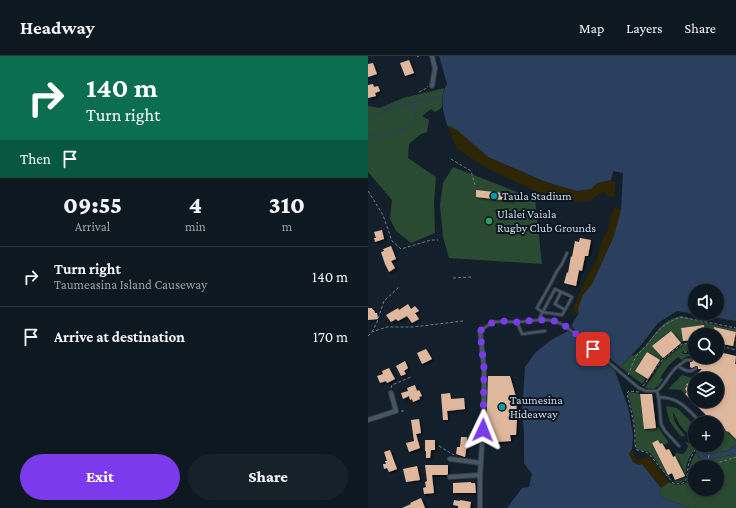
<!DOCTYPE html>
<meta charset="utf-8">
<style>
body{margin:0;font-family:"Crimson Pro",serif;background:#17212a;color:#f1f3f6;height:100vh;display:flex;flex-direction:column;font-size:15px;white-space:nowrap}
*{box-sizing:border-box;margin:0}
p{font-size:13px;color:#9ba0a5}
.icon{flex:none;width:22px;height:22px;fill:none;stroke:currentColor;stroke-width:2;stroke-linecap:round;stroke-linejoin:round}
.map{position:relative;flex:1;overflow:hidden}
.details{display:flex;flex-direction:column;background:#0e1821;width:368px}
.details>*{flex:none}
.guide{background:#0b6e4f;color:#fff;overflow:hidden}
.buttons{position:absolute;left:320px;top:228px;display:grid;gap:8px}
.buttons a{display:grid;place-items:center;width:36px;height:36px;border-radius:50%;background:#0e1821;box-shadow:0 2px 6px #0003,0 0 0 1px #2e373f;font-size:20px}
.pin{position:absolute;display:grid;place-items:center;width:34px;height:34px;color:#fff;margin:-17px;border-radius:8px;box-shadow:0 2px 6px #0006}
.me{position:absolute;width:44px;margin:-22px;rotate:2deg;stroke-linejoin:round;filter:drop-shadow(0 0 3px #0008)}
.turn{display:flex;align-items:center;gap:14px;height:84px;padding:0 20px;font-size:18px}
.turn .icon{width:52px;height:52px;stroke-width:2.5}
.turn b{display:block;font-size:28px;line-height:34px}
.then{display:flex;align-items:center;height:38px;padding:0 20px;background:#0003;gap:8px;font-size:15px}
.eta{display:flex;justify-content:space-evenly;align-items:center;height:68px;text-align:center}
.eta b{font-size:24px;font-weight:800;line-height:28px}
.cta{display:flex;gap:8px;margin-top:auto;padding:8px 20px}
.cta a{flex:1;height:46px;border-radius:24px;background:#7c3aed;color:#fff;font-size:16px;font-weight:800;line-height:46px;text-align:center}
.cta a+a{background:#17212a;color:#f1f3f6}
ul{padding:0;list-style:none}
li{display:flex;align-items:center;gap:12px;height:60px;padding:0 20px;border-top:1px solid #2e373f}
li div{flex:1}
li b{display:block;font-size:15px}
li em{font-style:normal}
header{display:flex;align-items:center;gap:24px;box-sizing:border-box;height:56px;padding:0 20px;background:#0e1821;border-bottom:1px solid #2e373f}
header strong{font-size:19px}
nav{display:flex;gap:22px;margin-inline-start:auto;font-size:14px}
main{display:flex;flex:1;min-height:0}
.map>svg:first-child{display:block}
.green{fill:#2a4a31;fill-rule:evenodd}
.sand{fill:#2d2504}
.water{fill:#2b405e;fill-rule:evenodd}
.lines{fill:none;stroke-linecap:round;stroke-linejoin:round}
.stream{stroke:#2b405e;stroke-width:1.5}
.building{fill:#dfb79d;fill-rule:evenodd;filter:url(#shadow)}
.service-casing{stroke:#333b45;stroke-width:4}
.minor-casing{stroke:#333b45;stroke-width:6}
.path{stroke:#717c86;stroke-width:1;stroke-dasharray:3 2;stroke-linecap:butt}
.service{stroke:#475664;stroke-width:2}
.minor{stroke:#475664;stroke-width:4}
.route{stroke:#7c3aed;stroke-width:7;stroke-dasharray:0 12.6}
.culture-dot{fill:#0f9aa8;stroke:#0a1622;stroke-width:1.5}
.leisure-dot{fill:#2e9e5b;stroke:#0a1622;stroke-width:1.5}
.labels{text-anchor:middle;stroke-width:4;stroke-linejoin:round;paint-order:stroke}
.poi-label{font-size:12px;fill:#d0d9e1;stroke:#0a1622;text-anchor:start}
</style>
<header>
<strong>Headway</strong>
<nav><a>Map</a><a>Layers</a><a>Share</a></nav>
</header>
<main>
<section class="details">
<div class="guide">
<div class="turn"><svg class="icon" aria-label="right" viewBox="0 0 24 24"><path d="M7 20v-9h11M14 6l5 5-5 5"/></svg><div><b>140 m</b>Turn right</div></div>
<div class="then">Then<svg class="icon" aria-label="arrive" viewBox="0 0 24 24"><path d="M6 21V4h12l-3 4 3 4H6"/></svg></div>
</div>
<div class="eta">
<div><b>09:55</b><p>Arrival</p></div>
<div><b>4</b><p>min</p></div>
<div><b>310</b><p>m</p></div>
</div>
<ul>
<li><svg class="icon" aria-label="right" viewBox="0 0 24 24"><path d="M7 20v-9h11M14 6l5 5-5 5"/></svg><div><b>Turn right</b><p>Taumeasina Island Causeway</p></div><em>140 m</em></li>
<li><svg class="icon" aria-label="arrive" viewBox="0 0 24 24"><path d="M6 21V4h12l-3 4 3 4H6"/></svg><div><b>Arrive at destination</b></div><em>170 m</em></li>
</ul>
<div class="cta"><a>Exit</a><a>Share</a></div>
</section>
<div class="map">
<svg width="368" height="452" viewBox="0 0 368 452">
<defs>
<filter id="shadow"><feDropShadow dx="2" dy="1.5" stdDeviation="1" flood-color="#0009"/></filter>
</defs>
<rect width="100%" height="100%" fill="#13202c"/>
<!-- green -->
<path class="green" d="M77 32C76 34 75 36 75 38 72 47 78 52 67 56L63 53 54 60 61 64 59 76 53 78 41 88 40 102 68 121 66 148 67 177 43 187 28 175 22 163 24 144 0 116V50L12 52 35 42Z
M85 111 167 143 174 208 81 202 75 181 72 149 75 127Z
M313 260 354 271 368 273V292L365 290 368 276 346 271 344 279H337L336 269 313 272 315 285 313 287 302 275 285 290 295 302 292 304 279 296 267 315 278 322 274 328 252 311 264 299 265 300C269 297 273 294 277 290 290 275 292 265 313 260Z
M314 288H322V295H315L314 296 315 298H323L327 300V301L331 302V304C324 301 322 297 314 304L310 301 300 310 292 322 295 323 292 328 286 333 277 332 294 305Z
M314 319 325 322 318 329 319 330 317 333 319 336 317 338 313 334 300 333Z
M261 336 272 338 276 373 287 372 288 371H290L296 380 300 385V387L296 389 294 387 292 388 284 387 300 419 303 421 301 422 282 397 278 395 270 394 268 392C268 373 265 355 260 338Z
M298 350 309 352 327 370V382C323 379 319 377 316 374 311 369 309 362 305 356 305 367 311 372 317 379L314 381C303 369 301 366 298 350Z
M357 374 361 376 368 383V389L359 395 336 398 331 389 344 390V389H349V379Z
M325 384 328 389C326 396 321 400 319 407 317 416 321 430 305 426L317 420 307 400 308 397 315 398 318 395 320 390 317 386 322 387Z
M328 397 330 401 336 404 368 398V452H322L293 441 291 434 293 432 301 426C308 430 311 430 318 427 322 418 320 414 323 407 324 403 326 400 328 397ZM327 411H349V433H327Z"/>
<!-- sand -->
<path class="sand" d="M79 69 89 74 120 101 178 126 209 135 223 133 229 127 243 124 247 126V141L240 140 236 135 221 145 208 146 172 137 120 113 89 93Z
M246 152 253 153 246 180 224 228 215 239 211 257 207 259 204 255 216 227 230 201 232 191 235 183 240 174 242 161Z
M264 393 268 403 272 404 280 399 301 426 293 432 274 408 270 409 265 406 261 398Z"/>
<!-- water -->
<path class="water" d="M71 0H368V265L309 255 290 267 274 288 252 311 203 270 211 257 210 252 215 239 224 228 246 180 253 153 255 117 245 115 243 124 229 127 223 133 209 135 178 126 120 101 89 74 79 69C75 54 71 43 79 28ZM327 235H349V257H327Z
M200 275 247 315 260 351 265 379 264 393 261 398 265 406 270 409 274 408 293 432 291 434 293 441 322 452H139L154 432 161 431 164 418 156 407V374L154 357 157 311 168 296 183 284Z
M328 389H331L336 398 359 395 368 389V398L336 404C329 400 326 396 328 389Z"/>
<g class="lines">
<!-- stream -->
<path class="stream" d="M0 61H2L21 52 37 49 74 39
M0 79 21 80 37 73 46 65 47 56 45 48"/>
</g>
<!-- building -->
<path class="building" d="M41 4 46 17 37 20 32 7Z
M5 7 9 18 0 21V8Z
M5 28 6 31 10 30 12 35 7 37 8 40 0 42V29Z
M108 134 145 138V145L108 141Z
M14 174 16 183 7 186 6 182H8L6 176Z
M212 182 223 184 220 200H217L214 215 211 214 208 230 196 227 199 216 200 217 203 200 204 201 207 185 211 186Z
M23 190 28 203 23 205 27 212 21 216 17 208 13 196 16 195 15 193Z
M40 248 43 253 47 250 51 255 47 257 51 263 44 267 39 260 30 265 28 263 23 266 18 259 30 252 31 254Z
M0 252H4L5 254H6L7 257H9L10 263 0 264Z
M336 269 337 279H327V284L315 285 313 272Z
M346 271 368 276 365 290 349 287V279H344Z
M303 275 313 287 295 302 284 290Z
M58 293 64 303 54 308 49 297Z
M279 296 292 304 280 323 267 315Z
M351 296 368 300 367 308H368V383L361 376 358 375 355 370 349 372V367H346L317 338 319 336 317 333 319 330 318 329 334 313H330V311L329 310 324 312 322 311V306L325 305V303L339 305 340 301 345 302V301H349V298L351 299ZM327 323H349V345H327Z
M37 305 40 312 36 315 38 318 33 320 28 310Z
M21 312 27 323 19 327 18 325 12 327 9 320 15 318 14 315Z
M120 320H142L148 341 149 362 148 379H142L143 385 129 386V390L125 389V382H118Z
M47 329 49 335 51 334 54 340 51 341 52 343 45 346 44 343 42 344 41 340 35 343 33 337 40 335 39 332Z
M82 337 83 343 96 342 97 353 79 355 80 364H75L73 338Z
M278 338H284L288 372 276 373 272 338Z
M51 363 53 377 48 378 52 392 41 396 38 387 46 385 43 364Z
M93 381H99V388L97 401 88 398 89 391H92Z
M57 384H67V394H63L62 402H58V395H57Z
M290 384 292 388 294 387 298 394 301 393 305 401 307 400 317 420 307 424 304 417 300 419 284 387Z
M22 394 29 413 21 416 19 412 16 413 15 408H18L17 405H19L16 396Z
M57 409H80V418L79 419H64L66 437 56 438 55 432 58 431 57 426 59 425Z
M49 410 52 424 38 426 35 413Z
M103 426V427H107L108 437H85V427Z
M53 442 57 452H34L43 448 42 447Z
M86 444 92 445V444L103 446 102 452H90V450L85 449Z"/>
<g class="lines">
<!-- service casing -->
<g class="service-casing">
<path id="service" d="M197 254 194 259 174 256 169 252 183 227 189 215 194 208 199 197
M172 264V261L187 233 204 241 197 254 187 248 193 236
M149 266 154 278 177 275
M113 274C117 272 121 268 126 266 133 265 141 266 148 266 169 265 183 259 201 273L271 332 278 335H289
M323 304H318L310 310C316 314 322 318 328 312
M289 335 291 344 293 368 297 375 311 390
M289 335C298 328 301 317 310 310
M290 341C311 341 320 353 333 367"/>
</g>
<!-- minor casing -->
<g class="minor-casing">
<path id="minor" d="M64 0 67 12 64 30
M0 364 28 355 23 337
M82 403 113 407
M82 421 112 419
M112 452V419L115 373 116 340V312L112 275"/>
</g>
<!-- path -->
<path class="path" d="M49 1 51 0
M51 36 57 33 60 30
M83 103 103 115 107 129
M0 135 15 159 24 185 33 193 63 184H70
M85 222 103 221
M4 276 9 266 16 245 31 231
M0 280 4 276 19 271H45L95 265
M349 289 368 294
M316 296H321L327 298
M323 296V288
M331 301 333 304
M260 319C263 313 265 305 269 299 272 296 275 293 278 290 289 276 295 267 313 261L368 272
M275 330 294 304 314 288 327 287
M23 332 24 329 43 321
M271 336 261 335 259 337C262 351 266 365 267 379 267 384 266 389 269 394L278 396 281 398 305 427C322 432 318 417 321 407 323 400 327 395 329 389
M33 355H36
M342 389 340 406 341 408H346L368 401
M71 390 86 399"/>
<!-- service -->
<use href="#service" class="service"/>
<!-- minor -->
<use href="#minor" class="minor"/>
</g>
<g class="lines">
<!-- route -->
<path class="route" d="M115 374 116 312 112 275C116 272 120 268 124 267 132 264 141 266 149 266 163 265 182 261 194 268 205 274 216 285 225 293"/>
</g>
<!-- markers -->
<g class="culture-dot">
<circle cx="126" cy="140" r="4"/>
<circle cx="134" cy="351" r="4"/>
</g>
<circle class="leisure-dot" cx="121" cy="165" r="4"/>
<g class="labels">
<!-- poi labels -->
<g class="poi-label">
<text x="134" y="144">Taula Stadium</text>
<text x="129" y="162">Ulalei Vaiala<tspan x="129" dy="14">Rugby Club Grounds</tspan></text>
<text x="142" y="348">Taumesina<tspan x="142" dy="14">Hideaway</tspan></text>
</g>
</g>
</svg>
<div class="buttons">
<a><svg class="icon" aria-label="sound" viewBox="0 0 24 24"><path d="M4 9h4l5-4v14l-5-4H4zM17 9q2 3 0 6"/></svg></a>
<a><svg class="icon" aria-label="search" viewBox="0 0 24 24"><circle cx="10" cy="10" r="6"/><path d="M15 15l6 6"/></svg></a>
<a><svg class="icon" aria-label="layers" viewBox="0 0 24 24"><path d="M12 4l9 5-9 5-9-5zM3 14l9 5 9-5"/></svg></a>
<a>+</a>
<a>−</a>
</div>
<div class="pin" style="left:225px;top:293px;background:#d93025"><svg class="icon" aria-label="arrive" viewBox="0 0 24 24"><path d="M6 21V4h12l-3 4 3 4H6"/></svg></div>
<svg class="me" style="left:115px;top:374px" viewBox="-20 -20 40 40"><path d="M0-17L14 15 0 8-14 15z" fill="#7c3aed" stroke="#fff" stroke-width="4"/></svg>
</div>
</main>
